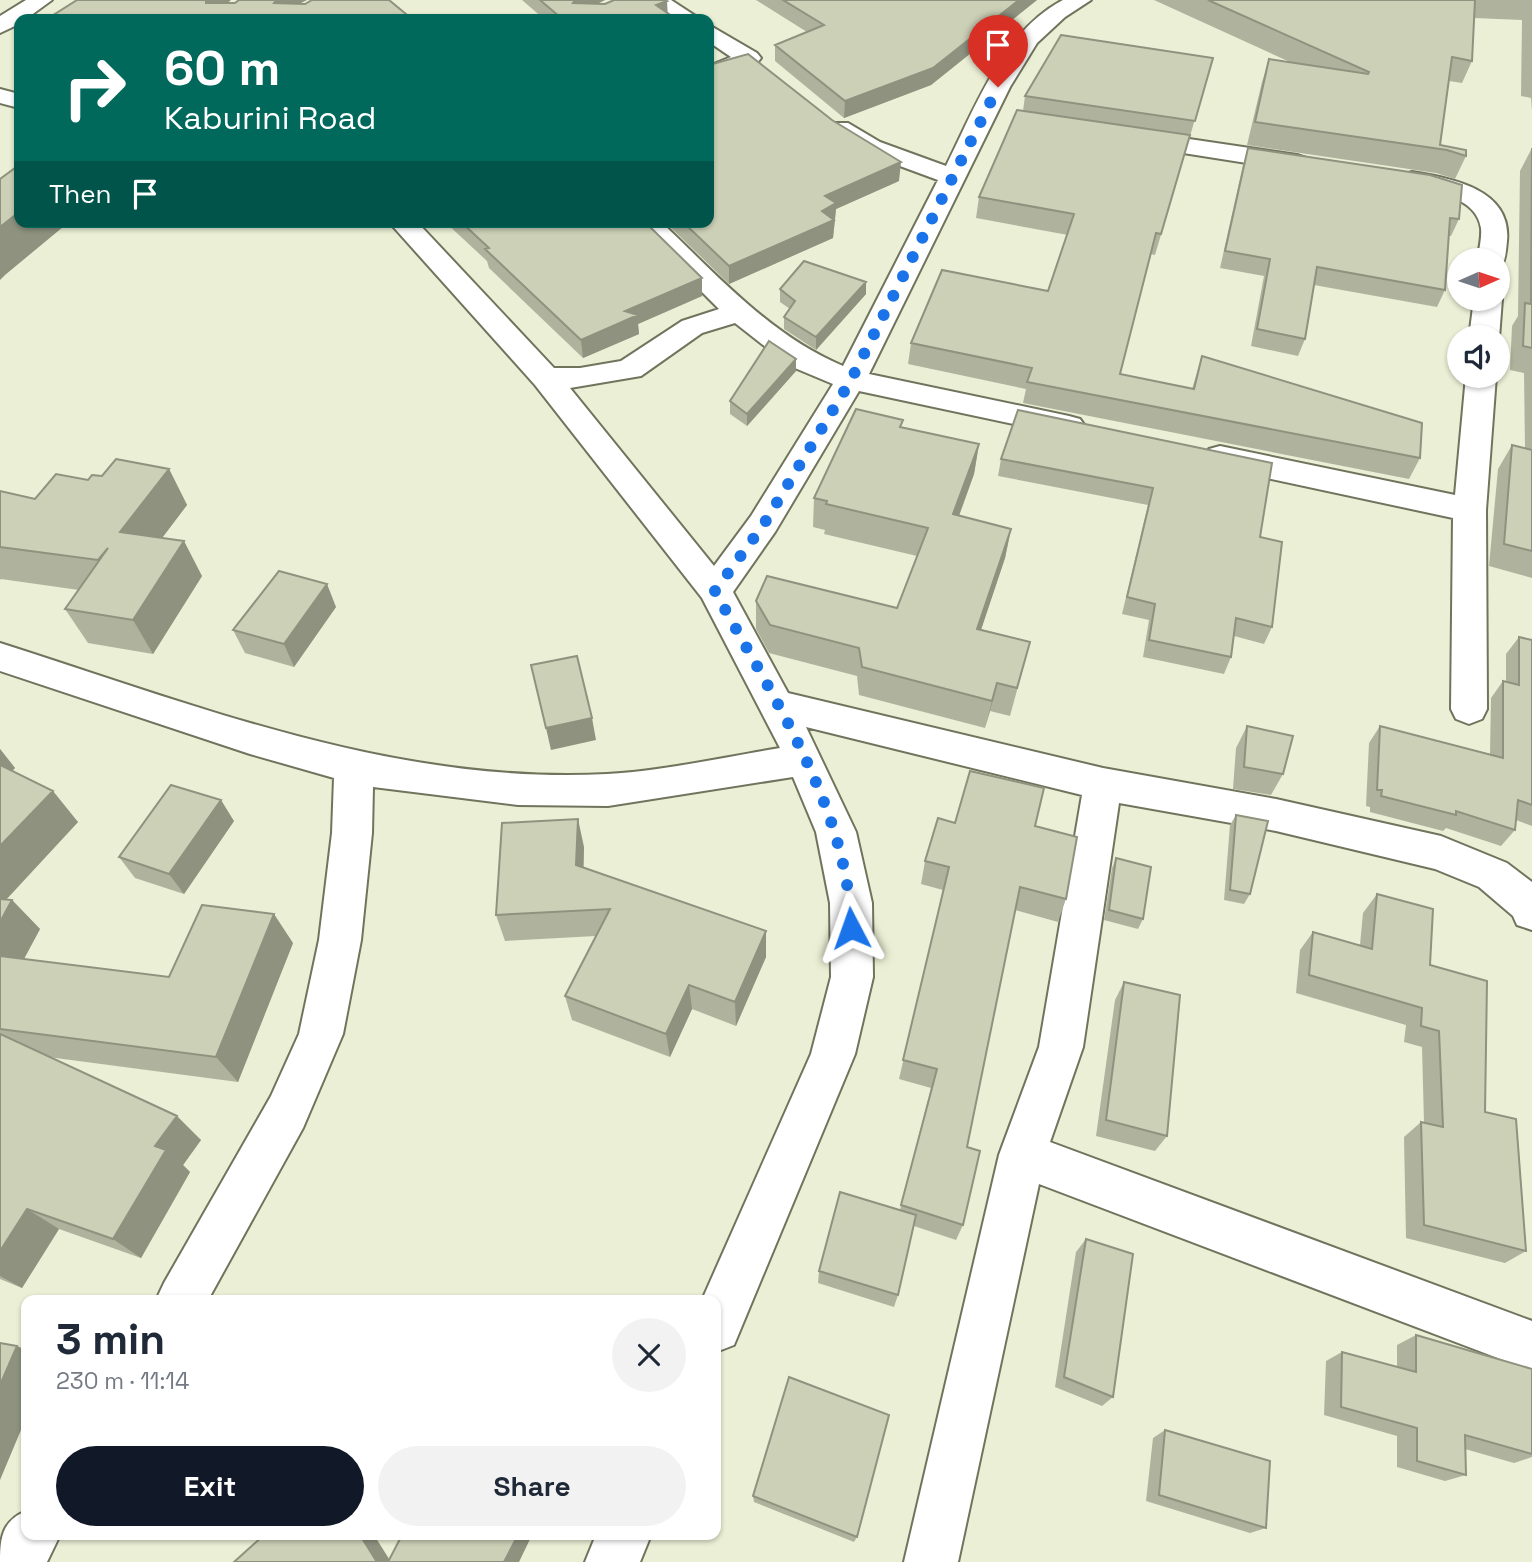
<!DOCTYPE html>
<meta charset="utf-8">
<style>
body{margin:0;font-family:"Space Grotesk",sans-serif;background:#f2f2f3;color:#1f2937;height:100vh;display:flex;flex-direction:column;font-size:26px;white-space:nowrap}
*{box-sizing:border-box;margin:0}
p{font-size:23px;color:#747a83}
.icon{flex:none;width:38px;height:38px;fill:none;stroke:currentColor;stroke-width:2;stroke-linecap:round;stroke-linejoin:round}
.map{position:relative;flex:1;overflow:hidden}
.panel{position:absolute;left:21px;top:1295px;width:700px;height:245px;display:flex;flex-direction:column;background:#fff;border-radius:14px;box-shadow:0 2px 5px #0004}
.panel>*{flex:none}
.hud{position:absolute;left:14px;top:14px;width:700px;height:214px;border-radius:14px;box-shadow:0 2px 5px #0004;background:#00695c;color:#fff;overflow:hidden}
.needle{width:46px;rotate:87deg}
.tools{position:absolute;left:1447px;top:248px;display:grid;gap:14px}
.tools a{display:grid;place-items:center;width:63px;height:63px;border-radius:50%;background:#fff;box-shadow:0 2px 5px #0004;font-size:35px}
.pin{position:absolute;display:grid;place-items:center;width:60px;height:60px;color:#fff;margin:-72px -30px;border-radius:50% 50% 50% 0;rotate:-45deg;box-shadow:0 0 7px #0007}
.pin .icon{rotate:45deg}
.me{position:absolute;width:77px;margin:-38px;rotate:356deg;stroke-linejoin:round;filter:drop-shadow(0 0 5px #0008)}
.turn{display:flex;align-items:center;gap:24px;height:147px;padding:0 35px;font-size:32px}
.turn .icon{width:91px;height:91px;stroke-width:2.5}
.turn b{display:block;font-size:49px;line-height:60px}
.then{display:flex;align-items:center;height:66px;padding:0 35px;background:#0003;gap:14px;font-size:26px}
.round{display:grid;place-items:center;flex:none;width:74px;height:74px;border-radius:37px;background:#f2f2f3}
.overview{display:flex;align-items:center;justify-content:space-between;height:119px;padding:0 35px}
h1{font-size:42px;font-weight:800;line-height:52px}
.button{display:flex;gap:14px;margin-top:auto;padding:14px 35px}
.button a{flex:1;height:80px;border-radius:42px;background:#111827;color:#fff;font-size:28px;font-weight:800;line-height:80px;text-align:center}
.button a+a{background:#f2f2f3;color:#1f2937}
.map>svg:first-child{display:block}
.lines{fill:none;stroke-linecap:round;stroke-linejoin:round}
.minor-casing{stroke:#70745d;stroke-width:4}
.minor{fill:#fff;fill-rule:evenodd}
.wall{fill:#afb39d}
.shaded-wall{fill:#8e927f}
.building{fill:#cbd0b6;stroke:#8e927f;stroke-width:2}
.route{stroke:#1a73e8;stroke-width:12;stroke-dasharray:0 21.6}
</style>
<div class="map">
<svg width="1532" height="1562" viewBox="0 0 1532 1562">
<rect width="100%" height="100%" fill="#eaefd5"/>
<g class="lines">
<!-- minor casing -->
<g class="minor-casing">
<path id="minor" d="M26 0H52L26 19H19V24L0 33V16Z
M644 0H671L700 19H673Z
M1063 0H1091L1065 17 1037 43 1010 87 869 374 1069 416 1080 419 1085 426 1080 433 1069 436 859 391 775 532 733 592 788 693 1103 768 1276 799 1441 836 1507 863 1532 882V930L1517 925 1513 916 1479 887 1435 869 1276 831 1119 803 1083 1047 1050 1142 1532 1321V1371L1039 1184 958 1562H904L999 1155 1039 1047 1082 795 806 727 856 832 872 903 873 977 855 1054 734 1345 716 1352V1300H702L811 1054 831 977 830 903 816 832 793 777 608 806 518 805 373 787 372 833 361 940 343 1034 303 1128 208 1300H156L164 1283 271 1096 299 1034 319 940 332 833 334 778 250 754 0 671V643C198 706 395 785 607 774 664 771 723 757 780 748L702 598 535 385 389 222H417L554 368H580L621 361 682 321 719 309 632 222H661C717 275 771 336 843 366L938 180 862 152 827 128 830 123H848L880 142 946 166C975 108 1003 31 1063 0ZM735 323 790 366 833 384 751 516 714 566 570 388 641 376 702 333Z
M709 25 757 53 761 58 757 63 709 81V66L731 57 709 42Z
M0 89 19 94V108L0 103Z
M1135 131 1297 155 1306 158 1310 163 1306 168 1297 171 1126 144 1122 139 1126 134Z
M1412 172C1451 178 1512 189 1507 241 1506 250 1506 259 1501 267L1498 268V261H1477C1479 250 1482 238 1481 228 1476 194 1428 192 1403 185L1399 180 1403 175Z
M1498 293 1502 299 1499 338H1469L1474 299H1498Z
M1466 376H1496L1486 510 1487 709 1482 719 1469 724 1456 719 1451 709 1453 518 1220 468 1209 465 1204 457 1209 449 1220 446 1455 495Z
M26 1511V1535H60L47 1562H0C0 1538 2 1521 26 1511Z
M596 1535H651L640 1562H585Z"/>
</g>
<!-- minor -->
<use href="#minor" class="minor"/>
</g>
<!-- wall -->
<path class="wall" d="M522 0H605L597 4 668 13 676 19H544Z
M756 0H1037L931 85 844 118 775 61V45L807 32Z
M1154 0H1532V111L1531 98 1521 96 1522 20 1474 18 1472 61 1462 83 1449 81 1440 145 1466 156 1455 179 1436 173 1247 145 1262 82 1269 59 1290 62Z
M1213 58 1155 255 1150 254 1120 374 1192 389 1202 356 1420 458 1409 479 1023 403 1026 389 908 364 911 343 1048 291 1068 235 976 218 979 197 1023 111 1025 96Z
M1248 148 1459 219 1451 236H1449L1445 290 1437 307 1314 285 1305 339 1298 356 1251 346 1264 276 1220 268 1243 165Z
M1532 148V578L1489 566 1498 469 1512 445 1525 448 1524 373 1510 370 1512 326 1518 316 1520 171Z
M899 181 836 209 833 238 729 284 665 222H709Z
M445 222H645L702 278V296L638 324 639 334 583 358 489 268 487 261Z
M780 289 866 294 816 350 784 329V317L790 309 780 302Z
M796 359V371L747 426 730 414V401Z
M1018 410 1260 537 1272 627 1264 644 1234 636 1231 657 1224 674 1143 657 1149 620 1122 614 1148 505 998 476 1001 459Z
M902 427 979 444 974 474 959 516 1011 529 1005 558 981 629 1030 642 1010 716 990 711 985 728 859 695 857 676 769 653 756 629V601L897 608 917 556 824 534 825 530 813 527 814 498Z
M169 469 187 505 162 538 202 576 153 654 88 643 65 609 79 590 1 579 0 580V491L35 499 102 476Z
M336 607 294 667 245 653 233 630Z
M1519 637 1532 640V826L1516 820 1515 830 1501 846 1446 828 1443 831 1370 812V807L1366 806 1369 743 1380 726 1490 754 1491 698 1503 681 1506 682V654Z
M1247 726 1283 774 1271 795 1233 789 1236 748Z
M0 749 15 768 12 771 78 822 6 900H12L40 929 24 959 169 977 293 943 238 1082 48 1057 201 1140 183 1165 190 1172 141 1258 59 1229 22 1288 0 1279Z
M1236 815 1250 894 1244 904 1224 900 1230 825Z
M234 821 184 894 135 878 119 857Z
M955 823 1035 826 1066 899 1058 922 1015 910 967 1147 963 1225 956 1240 914 1226 898 1295 894 1307 818 1283 819 1271 900 1210 931 1088 899 1079 943 890 921 884 925 861Z
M584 847 583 867 766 931V957L736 1026 692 1009 670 1057 572 1020 565 996 596 936 505 941 496 915Z
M1116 858 1143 919 1138 929 1104 920 1112 868Z
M1377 894 1430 965 1485 1112 1526 1251 1505 1263 1406 1238 1404 1137 1421 1122 1424 1123 1422 1047 1404 1042 1406 1025 1296 993 1300 950 1313 932 1360 945 1363 913Z
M1124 982 1167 1136 1155 1151 1096 1136 1115 1000Z
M1086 1239 1113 1397 1102 1406 1055 1387 1076 1252Z
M1416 1335 1532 1369V1457L1514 1463 1465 1449 1466 1475 1445 1481 1397 1467V1436L1324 1415 1326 1361 1342 1352 1397 1367V1345Z
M1165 1430 1266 1528 1250 1533 1146 1501 1153 1438Z
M753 1496 857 1537 854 1542 754 1502Z"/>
<!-- shaded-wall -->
<path class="shaded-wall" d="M206 0H231L212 17 206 3Z
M276 0H307L283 12 274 3Z
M575 0H605L579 12 573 3Z
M1019 0H1037L931 85 844 118 845 101Z
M667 1 668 19 656 5Z
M711 44 712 62 709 64V46Z
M901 162 899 181 836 209 833 238 729 284V266L822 211 825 196Z
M19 212V222H69L5 275 0 280V227Z
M702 278V296L638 324 639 334 583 358 581 340 625 311Z
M866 282V294L816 350V337Z
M796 359V371L747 426V414Z
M979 444 974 474 949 543 953 514Z
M169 469 187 505 140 567 120 532Z
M1011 529 1005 558 972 657 977 629Z
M184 541 202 576 153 654 133 620Z
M327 584 336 607 294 667 284 644Z
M997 683 990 711 985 728 992 701Z
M592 718 596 740 551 750 546 728Z
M0 749 15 768 0 783Z
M53 791 78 822 0 906V846Z
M221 800 234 821 184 894 169 874Z
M578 819 584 847 583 892 576 865Z
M12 900 40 929 12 981 0 969V922Z
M274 914 293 943 238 1082 216 1057Z
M766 931V957L736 1026 735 1002Z
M689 985 692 1009 670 1057 666 1034Z
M177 1116 201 1140 183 1165 190 1172 141 1258 113 1239 155 1146Z
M27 1209 59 1229 22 1288 0 1276V1251Z
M17 1346 26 1350V1418L0 1480V1385Z
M360 1535H374L391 1562H377Z
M518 1535H532L519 1562H504Z"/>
<!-- building -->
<path class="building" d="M77 0H206V3H235L239 0H276L274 3 305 4 312 0H389L412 19H47Z
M540 0H575L573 3 605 4 614 0H665L667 1 656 5 676 19H552L560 17Z
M783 0H1019L933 68 845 101 775 45 824 25Z
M1208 0H1475L1472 61 1452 57 1440 145 1466 150V156L1447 150 1255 122 1269 59 1368 74 1369 72Z
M1061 35 1213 58 1195 121 1025 96Z
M19 46V61L17 60Z
M748 54 832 120 901 162 825 196 836 203 822 211 834 220 729 266 683 222H709V65Z
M1017 110 1190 135 1161 234 1156 233 1120 374 1194 389 1202 356 1422 423 1420 458 1027 382 1032 368 911 343 942 270 1048 291 1074 214 979 197Z
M1248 148 1430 175 1462 185 1459 219 1450 218 1445 290 1317 267 1305 339 1257 329 1270 259 1225 251Z
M1532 148V348L1523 346 1525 303 1531 304Z
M19 165V212L0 227V179Z
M461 222H645L702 278 625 311 638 315 581 340 485 249 489 248Z
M804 261 866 282 816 337 784 317 795 301 780 289Z
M769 341 796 359 747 414 730 401Z
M856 409 903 420 900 427 979 444 953 514 1011 529 977 629 1030 642 1017 688 997 683 992 701 862 667 859 648 770 625 756 601 767 576 897 608 928 528 826 504 827 501 814 498Z
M1018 410 1272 463 1260 537 1282 542 1272 627 1236 618 1231 657 1149 640 1155 604 1127 597 1153 488 1001 459Z
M1512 445 1532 450V551L1504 544Z
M116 459 169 469 120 532 184 541 133 620 65 609 108 548 98 560 0 547V491L35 499 56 474 88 480 92 475 102 476Z
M279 571 327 584 284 644 233 630Z
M1519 637 1532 640V805L1518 800 1515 830 1456 811V815L1381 796 1382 790H1377L1380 726 1503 758V681L1519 685Z
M577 656 592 718 546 728 531 665Z
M1247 726 1293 736 1283 774 1244 767Z
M0 765 53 791 0 846Z
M970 771 1044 788 1035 826 1077 837 1066 899 1020 887 967 1147 980 1151 963 1225 901 1205 937 1069 903 1060 949 867 925 861 938 818 955 823Z
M171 785 221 800 169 874 119 857Z
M1236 815 1268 821 1250 894 1230 890Z
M578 819 576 865 766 931 735 1002 689 985 666 1034 565 996 610 909 496 915 502 823Z
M1116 858 1151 867 1143 919 1109 910Z
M1377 894 1433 909 1430 965 1487 981 1485 1112 1516 1119 1526 1251 1424 1225 1421 1122 1443 1127 1439 1031 1421 1026 1422 1008 1309 975 1313 932 1372 949Z
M0 899 12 900 0 922Z
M202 905 274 914 216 1057 0 1029V956L169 977Z
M1124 982 1180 995 1167 1136 1106 1120Z
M0 1034 177 1116 155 1146 166 1150 113 1239 27 1209 0 1251Z
M840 1192 916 1215 898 1295 819 1271Z
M1086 1239 1133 1254 1113 1397 1064 1377Z
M1416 1335 1532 1369V1454L1465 1435 1466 1475 1417 1461V1428L1341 1407 1342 1352 1416 1372Z
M0 1343 17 1346 0 1385Z
M789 1377 889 1415 857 1537 753 1496Z
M1165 1430 1270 1461 1266 1528 1159 1495Z
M264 1535H360L377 1562H234Z
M402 1535H518L504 1562H388Z"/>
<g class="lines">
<!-- route -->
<path class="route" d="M851 928C849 809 770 693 715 591L764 524 851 380 998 87"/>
</g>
</svg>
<div class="tools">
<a><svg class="needle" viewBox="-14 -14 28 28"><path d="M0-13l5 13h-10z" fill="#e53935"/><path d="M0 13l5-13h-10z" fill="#747a83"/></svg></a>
<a><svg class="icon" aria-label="sound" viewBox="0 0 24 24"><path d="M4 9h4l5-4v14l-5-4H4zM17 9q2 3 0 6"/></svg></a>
</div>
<div class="pin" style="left:998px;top:87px;background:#d93025"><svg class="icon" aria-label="arrive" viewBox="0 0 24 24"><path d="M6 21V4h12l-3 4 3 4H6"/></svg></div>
<svg class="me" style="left:851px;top:928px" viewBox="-20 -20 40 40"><path d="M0-17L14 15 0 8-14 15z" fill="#1a73e8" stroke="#fff" stroke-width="4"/></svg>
<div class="hud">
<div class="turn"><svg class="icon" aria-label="right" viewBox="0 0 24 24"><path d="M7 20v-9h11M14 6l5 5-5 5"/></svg><div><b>60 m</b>Kaburini Road</div></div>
<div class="then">Then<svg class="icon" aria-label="arrive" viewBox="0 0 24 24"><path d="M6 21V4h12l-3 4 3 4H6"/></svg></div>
</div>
<section class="panel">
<div class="overview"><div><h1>3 min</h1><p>230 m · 11:14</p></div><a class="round"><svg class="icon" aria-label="close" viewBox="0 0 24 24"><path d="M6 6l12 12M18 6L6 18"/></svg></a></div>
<div class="button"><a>Exit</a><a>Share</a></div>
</section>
</div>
